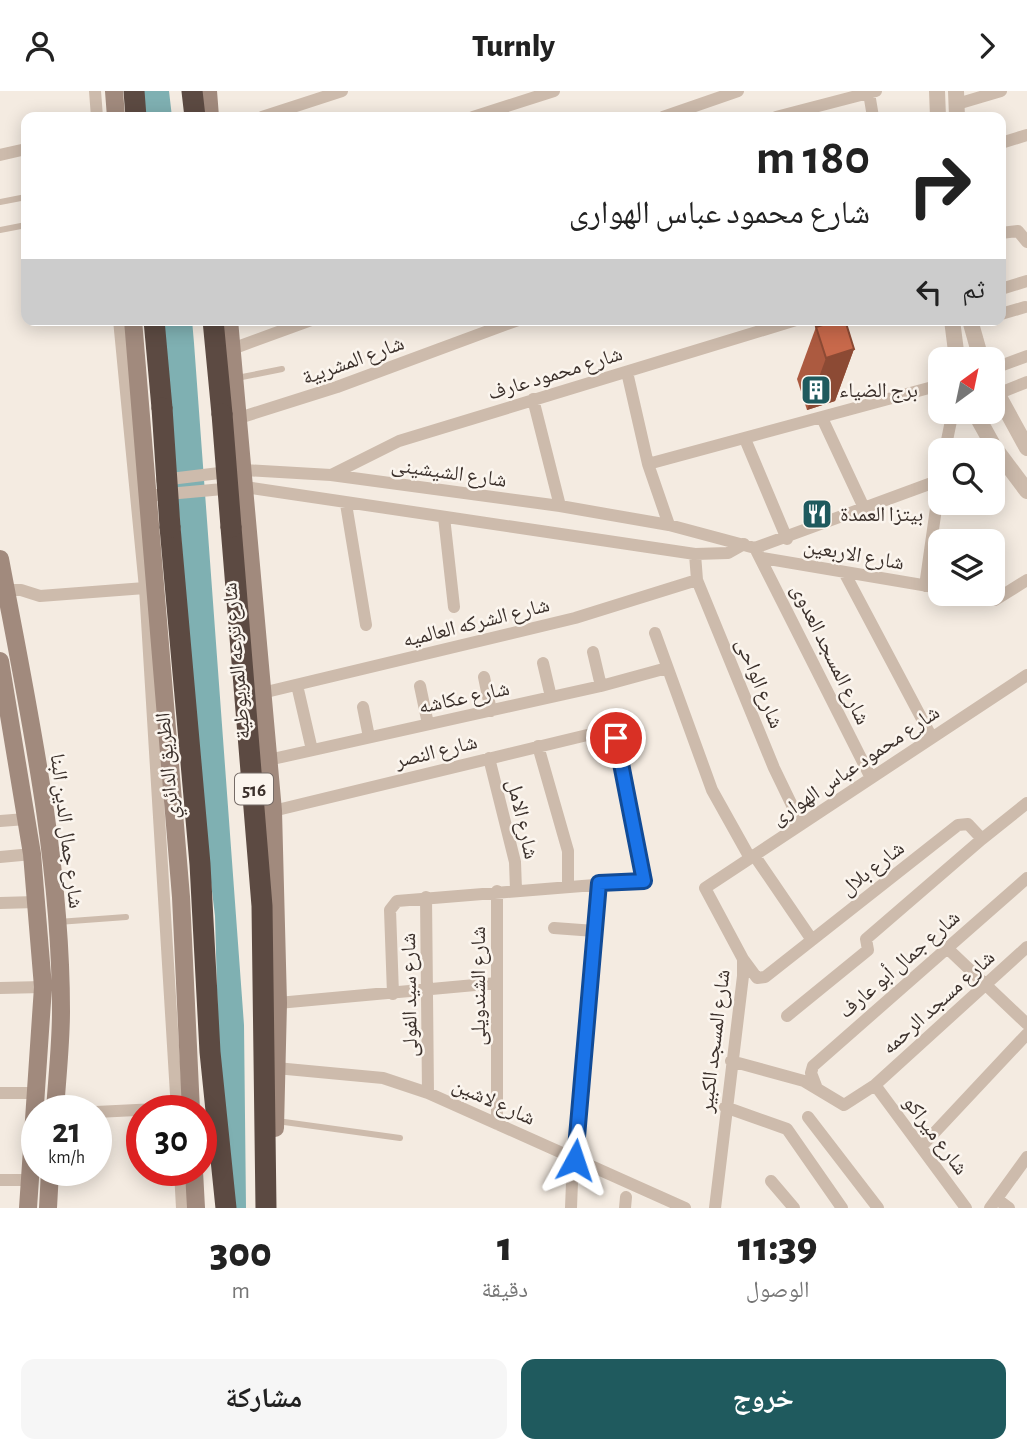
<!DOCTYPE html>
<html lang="ar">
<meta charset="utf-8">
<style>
body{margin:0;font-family:"Alegreya Sans","Noto Naskh Arabic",sans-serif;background:#f6f6f6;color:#222;direction:rtl;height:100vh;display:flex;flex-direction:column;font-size:26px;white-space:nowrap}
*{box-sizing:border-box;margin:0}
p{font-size:23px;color:#767676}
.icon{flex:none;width:38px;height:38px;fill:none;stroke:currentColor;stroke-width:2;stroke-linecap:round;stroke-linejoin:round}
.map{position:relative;height:1117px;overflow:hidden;direction:ltr}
.sheet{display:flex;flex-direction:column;background:#fff;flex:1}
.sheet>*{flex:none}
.banner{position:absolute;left:21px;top:21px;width:985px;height:214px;border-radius:14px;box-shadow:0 4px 18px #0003;direction:rtl;background:#fff;color:#222;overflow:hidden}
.needle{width:46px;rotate:33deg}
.tools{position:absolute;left:928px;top:256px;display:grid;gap:14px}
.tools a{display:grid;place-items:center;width:77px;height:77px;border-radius:14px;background:#fff;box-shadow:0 4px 18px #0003;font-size:35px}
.speed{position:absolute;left:21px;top:1004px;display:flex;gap:14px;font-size:35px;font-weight:700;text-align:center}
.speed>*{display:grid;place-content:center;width:91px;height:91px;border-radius:50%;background:#fff;box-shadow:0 4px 18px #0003;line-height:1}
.speed small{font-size:18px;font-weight:400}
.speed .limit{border:10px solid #d22;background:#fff;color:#111}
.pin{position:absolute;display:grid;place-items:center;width:60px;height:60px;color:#fff;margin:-30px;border:4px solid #fff;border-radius:50%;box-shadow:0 2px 7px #0007}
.me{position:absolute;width:77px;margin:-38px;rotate:5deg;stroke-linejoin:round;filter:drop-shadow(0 0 5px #0008)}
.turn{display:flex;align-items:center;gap:24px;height:147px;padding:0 21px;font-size:32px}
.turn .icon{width:91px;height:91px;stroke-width:2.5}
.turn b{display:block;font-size:49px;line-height:60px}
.then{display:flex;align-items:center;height:66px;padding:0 21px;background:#0003;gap:14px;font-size:26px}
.eta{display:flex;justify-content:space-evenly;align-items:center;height:119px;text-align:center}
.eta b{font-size:42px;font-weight:800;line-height:49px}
.primary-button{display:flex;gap:14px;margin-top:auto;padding:14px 21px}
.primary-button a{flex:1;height:80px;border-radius:14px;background:#1f5a5e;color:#fff;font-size:28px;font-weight:800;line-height:80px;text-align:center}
.primary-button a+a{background:#f6f6f6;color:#222}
header{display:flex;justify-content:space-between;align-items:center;height:91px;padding:0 21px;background:#fff;font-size:32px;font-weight:800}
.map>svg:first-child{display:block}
.water{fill:#7fb0b2}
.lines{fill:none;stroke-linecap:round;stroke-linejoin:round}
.service{stroke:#cdbbac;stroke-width:6}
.minor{stroke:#cdbbac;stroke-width:12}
.tertiary{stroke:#cdbbac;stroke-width:16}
.secondary{stroke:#a18a7d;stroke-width:18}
.motorway{stroke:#5c4a42;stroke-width:21}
.motorway-bridge{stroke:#5c4a42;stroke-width:21}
.wall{fill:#ac5a40}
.shaded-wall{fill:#8c4a34}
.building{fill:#c8694b;stroke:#8c4a34;stroke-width:2}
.route-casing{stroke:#114b97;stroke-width:18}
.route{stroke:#1a73e8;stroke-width:12}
.labels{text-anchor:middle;stroke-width:5;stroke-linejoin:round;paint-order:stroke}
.shield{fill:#fbf5ee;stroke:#756b66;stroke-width:2}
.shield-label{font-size:19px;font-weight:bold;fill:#3b302b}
.street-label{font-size:21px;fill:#3b302b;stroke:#fbf5ee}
.poi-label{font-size:21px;fill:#3b302b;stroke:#fbf5ee;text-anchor:start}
</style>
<header><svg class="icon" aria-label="forward" viewBox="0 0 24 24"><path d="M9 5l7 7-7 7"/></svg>Turnly<svg class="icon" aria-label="person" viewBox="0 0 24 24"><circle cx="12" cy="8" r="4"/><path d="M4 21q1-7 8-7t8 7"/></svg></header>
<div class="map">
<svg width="1027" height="1117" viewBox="0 0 1027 1117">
<rect width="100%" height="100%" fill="#f4ebe1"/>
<!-- water -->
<path class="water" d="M140 0H169L172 26H143Z
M164 229H192L194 252 244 934 246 1117H223L215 825 202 717Z"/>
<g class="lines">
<!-- service -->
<path class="service" d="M0 111 26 106
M0 139 26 134
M237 287 282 278
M58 831 126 826
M277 1030 400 1047
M96 1051H97"/>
<!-- minor -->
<path class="minor" d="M95 0 97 26
M869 2 873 26
M957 13 1001 0
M262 26 342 0
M473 26 554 0
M663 26 738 0
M776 26 876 0
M1001 52 1027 44
M0 64 26 58
M1001 142 1018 140 1027 151
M1001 198 1027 190
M1001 223 1025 216
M119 229 145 497 177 1020
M232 258 311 229
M992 278 1027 265
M627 281 648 373 669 434
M997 303 1027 291
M533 308 560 415
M239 327 337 296 518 229
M822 327 865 419
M745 348 787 448
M945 359 953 320
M648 373 940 294
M331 384 399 350 796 229
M162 389 244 379 331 384 560 415 669 434 755 457 940 389
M146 405 245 396 695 463 728 462 744 453
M346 413 366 534
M444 426 454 516
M755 457 871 687
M695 463 697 489 774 677 801 733
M762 467 940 497
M844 481 931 645
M925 495 940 389
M6 499H21L40 505 145 497
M968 502 995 509 1027 489
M655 542 712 699 750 767
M593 561 601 595
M543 572 551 606
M484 586 491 620
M297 594 312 659
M420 595 428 633
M262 602 575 527 697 489
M363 616 369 646
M538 655 568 760V794
M489 667 515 771 516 799
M268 669 601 595 667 577
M273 720 608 639 615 644 644 790 397 810 390 819 393 903
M0 730 26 728
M754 764 812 849
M0 766 32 763
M426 806 428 1002
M0 812 36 811
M554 837 595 840
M947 857 1027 933
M743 868 757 887 765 886 958 734 968 733 982 748 1027 712
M0 897 43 896
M278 912 497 892
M787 925 868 859 866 848 982 748
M731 970 804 990 844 1014 875 994 1027 856
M276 977 383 987 428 1002 685 1117
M875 994 966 1117
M816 995 811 982 813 975 1027 787
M0 1002H37
M725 1016 787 1038 842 1117
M96 1021 177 1017
M808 1026 878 1117
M497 1033V800
M921 1056 1027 943
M575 1069 599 791
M180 1080 182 1117
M0 1089H31
M771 1090 794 1117
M997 1108 1009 1117
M571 1117 573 1066
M625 1117 626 1106
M715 1117 743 885V868L705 797 1027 584
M990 1117 1027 1066"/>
<!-- tertiary -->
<path class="tertiary" d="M937 0 938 26
M956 0 957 26
M952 229 957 268
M970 229 981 268
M992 293 1027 357
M974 320 994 356 1027 400"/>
<!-- secondary -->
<path class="secondary" d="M114 0 116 26
M208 0 210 26
M133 229 181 806 191 1020
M229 229 273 720 278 912 275 1037
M0 468C28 617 61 768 61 920 61 953 57 987 55 1020
M0 570 32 763 43 896 28 1117
M194 1080 196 1117
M48 1117 50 1080"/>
<!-- motorway -->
<path class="motorway" d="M134 0 136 26
M192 0 195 26
M154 229 162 317
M213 229 222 323
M170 436 200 773 210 961 226 1117
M231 436 262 815 266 1117"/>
<!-- motorway-bridge -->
<path class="motorway-bridge" d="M162 317 170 436
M222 323 231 436"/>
</g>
<!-- wall -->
<path class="wall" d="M816 236 854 258 835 310 807 319 797 288Z"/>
<!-- shaded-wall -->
<path class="shaded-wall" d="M854 258 835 310 807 319 826 267Z"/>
<!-- building -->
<path class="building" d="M839 229H845L854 258 826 267 816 236Z"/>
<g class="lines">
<!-- route casing -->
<g class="route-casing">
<path id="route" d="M575 1069 599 792 644 790 616 647"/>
</g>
<!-- route -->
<use href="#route" class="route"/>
</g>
<!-- icons -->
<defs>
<g id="building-square" transform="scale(1.575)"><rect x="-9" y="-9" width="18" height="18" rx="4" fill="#1f5a5e" stroke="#fbf5ee"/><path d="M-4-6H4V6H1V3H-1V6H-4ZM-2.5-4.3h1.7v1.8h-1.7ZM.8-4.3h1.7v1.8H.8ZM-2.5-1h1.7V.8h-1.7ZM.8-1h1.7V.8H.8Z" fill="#fff"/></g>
<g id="restaurant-square" transform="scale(1.575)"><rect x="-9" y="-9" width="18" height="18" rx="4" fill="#1f5a5e" stroke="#fbf5ee"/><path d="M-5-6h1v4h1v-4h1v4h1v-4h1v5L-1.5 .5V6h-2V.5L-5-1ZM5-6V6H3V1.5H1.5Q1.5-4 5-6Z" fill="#fff"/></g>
</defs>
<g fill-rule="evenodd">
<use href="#building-square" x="816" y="299"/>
<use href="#restaurant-square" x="817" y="423"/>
</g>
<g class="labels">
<!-- shield labels -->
<rect class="shield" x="235" y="682.5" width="38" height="31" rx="5"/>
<g class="shield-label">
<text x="254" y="705">516</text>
</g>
<!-- street labels -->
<g class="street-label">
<text transform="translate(353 269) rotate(-20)" y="7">شارع المشربية</text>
<text transform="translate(555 282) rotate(-17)" y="7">شارع محمود عارف</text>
<text transform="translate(449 381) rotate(8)" y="7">شارع الشيشينى</text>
<text transform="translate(854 463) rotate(10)" y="7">شارع الاربعين</text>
<text transform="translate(476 531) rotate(-14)" y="7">شارع الشركه العالميه</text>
<text transform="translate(831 563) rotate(64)" y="7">شارع المسجد العدوى</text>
<text transform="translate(236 570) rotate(-95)" y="7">شارع ترعه المريوطية</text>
<text transform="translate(760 592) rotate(68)" y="7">شارع الواحى</text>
<text transform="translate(464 606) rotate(-12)" y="7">شارع عكاشه</text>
<text transform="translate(436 660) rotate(-14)" y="7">شارع النصر</text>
<text transform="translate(855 674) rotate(-34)" y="7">شارع محمود عباس الهوارى</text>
<text transform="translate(167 675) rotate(-95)" y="7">الطريق الدائري</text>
<text transform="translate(523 728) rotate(77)" y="7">شارع الامل</text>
<text transform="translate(67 740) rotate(83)" y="7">شارع جمال الدين البنا</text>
<text transform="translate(872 777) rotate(-38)" y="7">شارع بلال</text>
<text transform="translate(899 873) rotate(-41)" y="7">شارع جمال أبو عارف</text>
<text transform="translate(478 895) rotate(-90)" y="7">شارع الشندويلى</text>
<text transform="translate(409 904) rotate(-91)" y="7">شارع سيد الفولى</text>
<text transform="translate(938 911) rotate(-42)" y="7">شارع مسجد الرحمه</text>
<text transform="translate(714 950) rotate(-83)" y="7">شارع المسجد الكبير</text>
<text transform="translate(494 1010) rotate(24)" y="7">شارع لاشين</text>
<text transform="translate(936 1044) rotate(53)" y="7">شارع ميراكو</text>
</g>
<!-- poi labels -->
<g class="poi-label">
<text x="839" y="306">برج الضياء</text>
<text x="840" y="430">بيتزا العمدة</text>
</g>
</g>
</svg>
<div class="tools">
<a><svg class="needle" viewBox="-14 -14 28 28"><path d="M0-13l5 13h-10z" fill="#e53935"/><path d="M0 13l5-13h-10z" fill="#767676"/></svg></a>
<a><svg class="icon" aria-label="search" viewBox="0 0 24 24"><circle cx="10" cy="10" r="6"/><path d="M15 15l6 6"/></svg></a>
<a><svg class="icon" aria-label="layers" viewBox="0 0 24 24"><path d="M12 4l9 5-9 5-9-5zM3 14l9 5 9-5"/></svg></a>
</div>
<div class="speed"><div>21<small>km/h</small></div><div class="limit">30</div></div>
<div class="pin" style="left:616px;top:647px;background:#d93025"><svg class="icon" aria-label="arrive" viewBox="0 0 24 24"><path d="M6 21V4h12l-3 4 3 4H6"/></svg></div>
<svg class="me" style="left:575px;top:1069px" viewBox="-20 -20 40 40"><path d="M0-17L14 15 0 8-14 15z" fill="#1a73e8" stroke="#fff" stroke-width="4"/></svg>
<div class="banner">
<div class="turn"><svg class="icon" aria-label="right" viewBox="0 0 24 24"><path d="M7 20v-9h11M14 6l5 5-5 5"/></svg><div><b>180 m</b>شارع محمود عباس الهوارى</div></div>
<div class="then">ثم<svg class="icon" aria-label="left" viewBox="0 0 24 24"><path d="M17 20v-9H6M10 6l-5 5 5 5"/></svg></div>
</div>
</div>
<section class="sheet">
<div class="eta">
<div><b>11:39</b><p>الوصول</p></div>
<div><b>1</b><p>دقيقة</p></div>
<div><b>300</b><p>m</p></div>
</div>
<div class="primary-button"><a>خروج</a><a>مشاركة</a></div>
</section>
